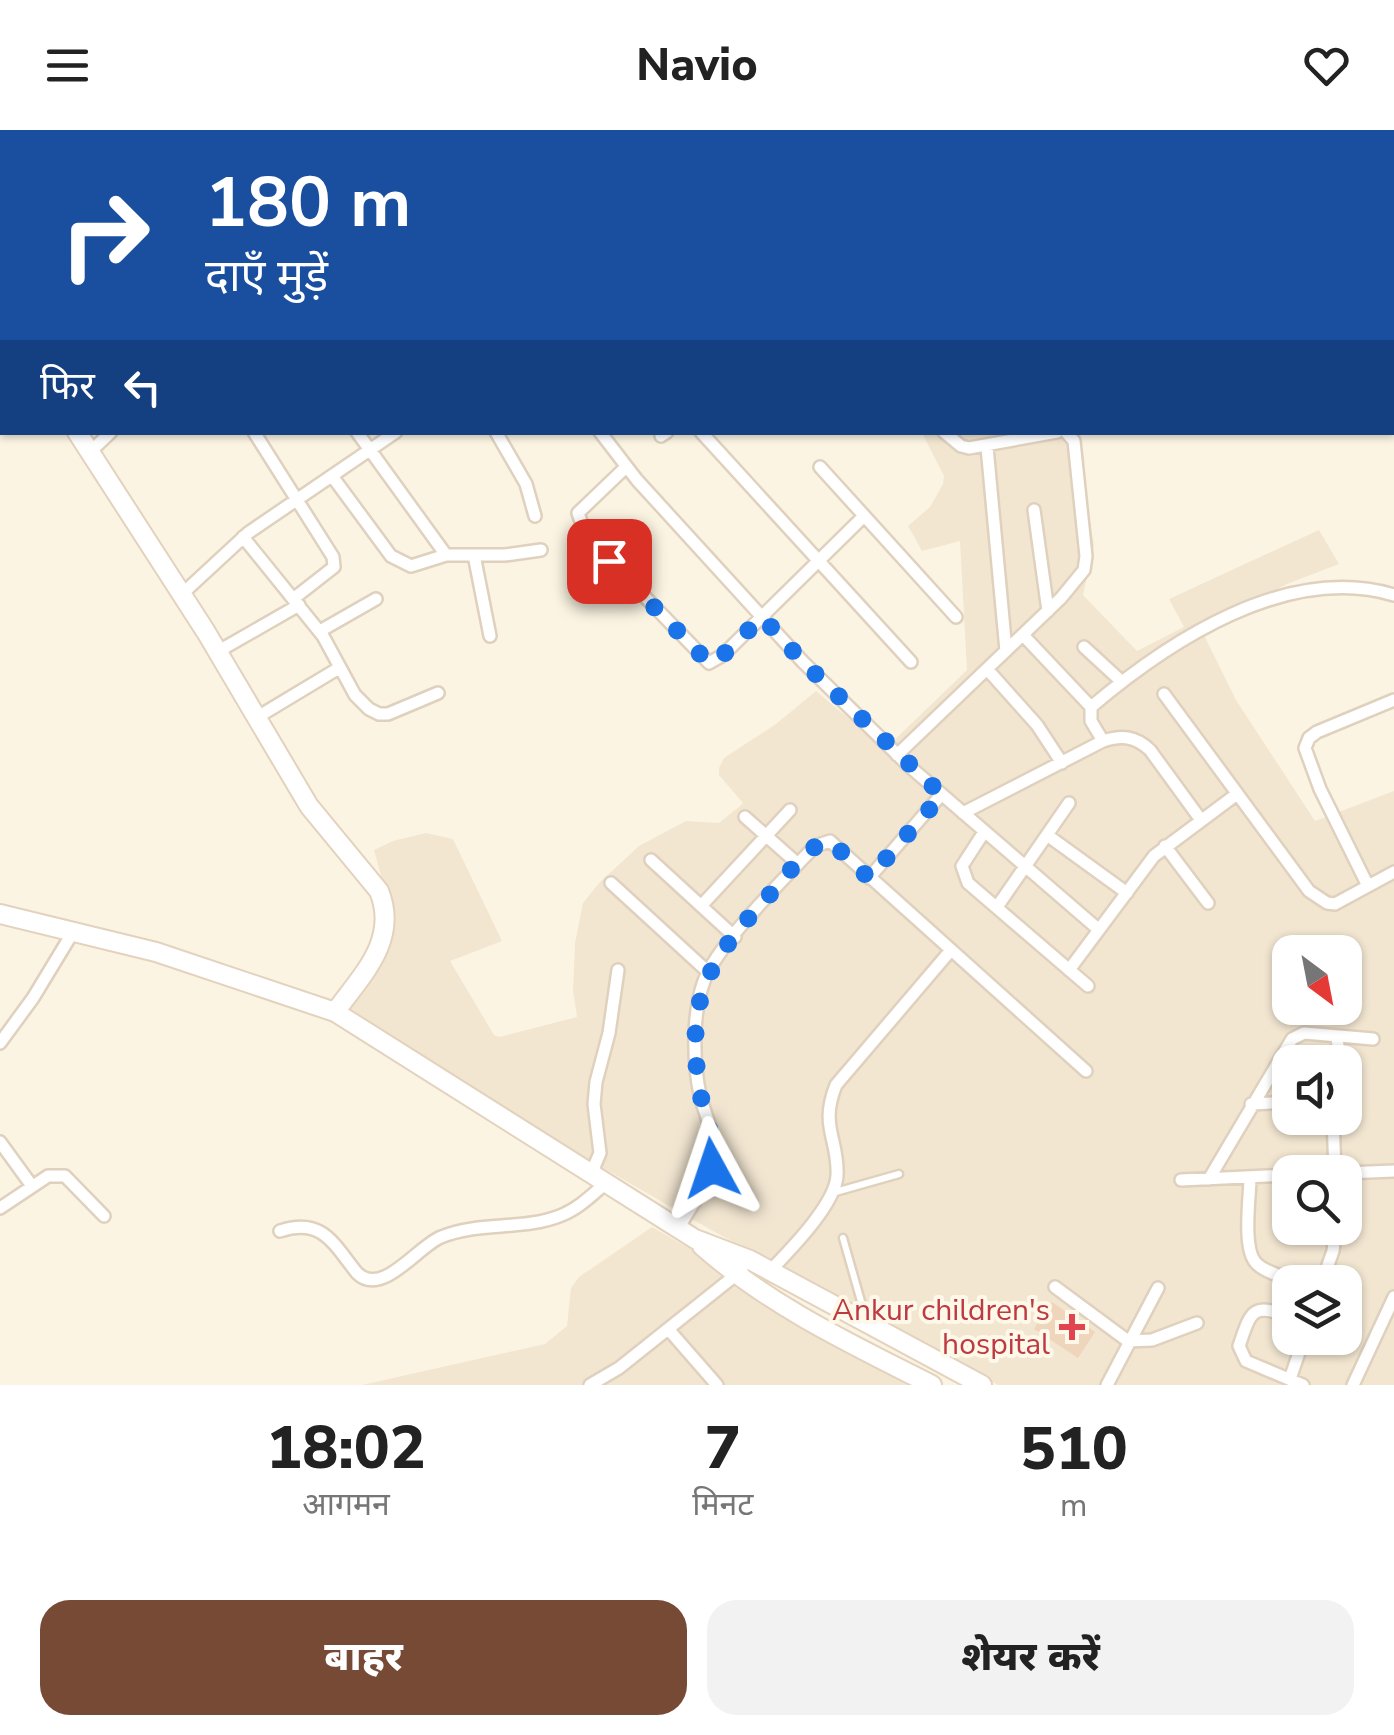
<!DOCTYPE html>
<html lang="hi">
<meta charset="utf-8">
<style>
body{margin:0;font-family:"Nunito Sans","Noto Sans Devanagari",sans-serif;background:#f2f2f2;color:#222;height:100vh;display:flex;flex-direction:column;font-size:38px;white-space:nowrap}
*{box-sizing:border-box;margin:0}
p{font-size:32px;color:#767676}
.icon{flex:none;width:55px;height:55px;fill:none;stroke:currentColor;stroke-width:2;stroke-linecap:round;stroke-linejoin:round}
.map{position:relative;height:1255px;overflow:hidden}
.side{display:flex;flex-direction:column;background:#fff;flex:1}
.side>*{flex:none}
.top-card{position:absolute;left:0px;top:0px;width:1395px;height:305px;box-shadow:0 2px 8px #0004;background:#1a4fa0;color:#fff;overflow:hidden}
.needle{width:65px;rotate:148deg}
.tools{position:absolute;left:1272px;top:805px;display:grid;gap:20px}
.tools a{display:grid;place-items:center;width:90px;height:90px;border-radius:20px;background:#fff;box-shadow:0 2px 8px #0004;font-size:50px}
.pin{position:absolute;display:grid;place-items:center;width:85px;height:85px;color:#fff;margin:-42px;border-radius:20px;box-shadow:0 5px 15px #0006}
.me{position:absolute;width:110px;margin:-55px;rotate:355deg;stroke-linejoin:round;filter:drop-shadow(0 0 8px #0008)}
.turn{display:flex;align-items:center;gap:35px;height:210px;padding:0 40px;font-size:45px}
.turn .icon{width:130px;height:130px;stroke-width:2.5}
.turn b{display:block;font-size:70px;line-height:85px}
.then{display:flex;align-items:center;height:95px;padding:0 40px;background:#0003;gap:20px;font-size:38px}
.eta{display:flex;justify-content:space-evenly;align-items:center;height:170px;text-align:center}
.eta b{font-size:60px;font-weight:800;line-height:70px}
.button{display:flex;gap:20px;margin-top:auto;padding:20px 40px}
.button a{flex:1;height:115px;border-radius:30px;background:#774a35;color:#fff;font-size:40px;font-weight:800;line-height:115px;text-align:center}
.button a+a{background:#f2f2f2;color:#222}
header{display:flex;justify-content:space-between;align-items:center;height:130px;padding:0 40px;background:#fff;font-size:45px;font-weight:800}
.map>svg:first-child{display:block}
.residential{fill:#f2e6d1;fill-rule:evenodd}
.building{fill:#efd5bb}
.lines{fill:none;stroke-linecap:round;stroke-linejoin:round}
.lane-casing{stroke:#dfd1be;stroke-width:11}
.street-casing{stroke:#dfd1be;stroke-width:16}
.secondary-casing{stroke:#e3d2bd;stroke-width:22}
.lane{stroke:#fff;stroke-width:6}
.street{stroke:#fff;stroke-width:11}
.secondary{stroke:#fff;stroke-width:18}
.route{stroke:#1a73e8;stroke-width:18;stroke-dasharray:0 32.4}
.health-dot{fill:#e0444e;stroke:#fef8e8;stroke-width:4}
.labels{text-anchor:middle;stroke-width:8;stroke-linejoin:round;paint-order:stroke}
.health-label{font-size:30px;fill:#be3a42;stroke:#fef8e8;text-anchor:end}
</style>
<header><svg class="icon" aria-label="menu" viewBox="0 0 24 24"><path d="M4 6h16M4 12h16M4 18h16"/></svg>Navio<svg class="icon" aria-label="heart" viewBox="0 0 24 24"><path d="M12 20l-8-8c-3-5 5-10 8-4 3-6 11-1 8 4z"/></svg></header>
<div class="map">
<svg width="1394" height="1255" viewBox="0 0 1394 1255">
<rect width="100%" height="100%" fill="#fbf4e2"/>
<!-- residential -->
<path class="residential" d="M922 303H1075L1094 415 1083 465 1137 521 1184 497 1169 469 1319 400 1339 434 1287 454 1201 499 1236 570 1315 691 1394 661V1255H998L713 1101 452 951 347 878 391 782 374 720 393 711 426 703 453 709 502 811 450 831 494 905 499 907 577 887 573 861 575 813 583 773 599 753 639 716 686 691 719 693 740 676 743 673 719 645V638L724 628 776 594 816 561 885 619 967 540 960 411 922 421 908 396 930 377 943 354 944 346ZM1290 822H1345V878H1290ZM1290 932H1345V988H1290ZM1290 1042H1345V1098H1290ZM1290 1152H1345V1208H1290Z
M652 1097 927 1255H362L545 1214 567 1196 571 1158 579 1147Z"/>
<!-- building -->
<path class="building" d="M1052 1172 1095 1202 1078 1228 1034 1199Z"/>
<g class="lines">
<!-- lane casing -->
<g class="lane-casing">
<path id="lane" d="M832 1063 899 1044
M843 1108 866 1189"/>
</g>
<!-- street casing -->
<g class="street-casing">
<path id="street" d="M194 0 195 2
M337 0 338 2
M718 0 719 2
M810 0V2
M443 2V0
M1312 2V0
M1392 13 1394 7
M1392 50H1394
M1392 223H1394
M254 302 333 427 334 437 293 469
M357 302 446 425
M496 302 526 354 535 386
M600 302 637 350 803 532 909 636 1098 799
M701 302 911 532
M944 302 961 316 969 318 1057 302
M661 306 667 302
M987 317 1006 521
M90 322 111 302
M626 337 578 383 586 406 709 533 723 525 864 386
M820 337 956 487
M332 346 391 426 411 436 446 425H505L541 420
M1034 380 1048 481
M243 407 323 506 355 565 369 579 379 584H388L438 563
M474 425 490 506
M181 465 248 403 396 302
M320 501 376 469
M1023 505 1091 577
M1084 517 1121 551
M217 522 299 475
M987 539 1037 595 1062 633
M1164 564 1309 761 1327 773 1335 774 1394 742
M256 588 339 538
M1103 611 1091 591V577C1169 511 1287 433 1394 465
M897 625 1061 468 1084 440 1086 426 1074 311 1066 302
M963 683 1103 611C1122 605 1135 606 1150 620L1201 690
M745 687 798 734
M984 702 962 736 968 753 1088 856
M1047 705 1127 763
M1165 716 1208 773
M651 730 735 807
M869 748 941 665
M611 753 708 842
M1368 756 1320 659 1305 618 1309 608 1317 602 1394 570
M701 776 790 680
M997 777 1069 673
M1069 840 1154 726 1237 664
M1337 908 1340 932
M0 913 33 868 73 802
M1251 974 1290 972
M1333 988 1335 1042
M0 1012 32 1056
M1345 1043 1394 1041
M591 1044 600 1023 594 974 596 952 609 903 618 840
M1250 1047C1250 1067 1242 1118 1256 1133 1265 1143 1287 1148 1300 1152
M1209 1049 1292 909 1304 903 1373 909
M1181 1050 1290 1045
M0 1078 48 1046H65L104 1086
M1313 1098 1336 1110
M678 1099C690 1077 712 1050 714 1024 715 1004 705 985 700 965 693 931 692 884 704 851 719 812 785 748 815 716L830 711 1086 941
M280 1101C322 1087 333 1113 357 1143 382 1168 418 1116 441 1107 479 1091 524 1101 562 1085 579 1078 592 1065 606 1053
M770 1141C789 1121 835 1075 837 1046 839 1009 819 997 836 955L951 820
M1322 1152 1333 1121 1336 1098
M1055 1157 1128 1211 1152 1210 1197 1193
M1290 1187C1252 1172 1251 1181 1239 1216L1246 1231 1303 1255
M669 1200 717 1255
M1290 1249 1304 1208
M590 1255 619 1238 742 1140
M1107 1255 1158 1158
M1353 1255 1394 1167"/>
</g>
<!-- secondary casing -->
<g class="secondary-casing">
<path id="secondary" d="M0 3 4 0
M0 189 2 193
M77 302 206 502 309 676 379 761C399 810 362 845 335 882
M0 784 156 822 335 882 695 1109 750 1130 982 1255
M702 1116C770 1176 851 1214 932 1255"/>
</g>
<!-- lane -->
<use href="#lane" class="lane"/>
<!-- street -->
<use href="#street" class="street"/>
<!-- secondary -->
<use href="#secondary" class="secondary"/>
</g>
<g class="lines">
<!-- route -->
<path class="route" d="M609 431 709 533 723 525 762 487 803 532 942 665 869 748 830 711C807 714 788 745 773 761 710 829 684 865 700 962 705 989 716 1010 712 1038"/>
</g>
<!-- markers -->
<path class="health-dot" d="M1067 1182h10v10h10v10h-10v10h-10v-10h-10v-10h10z"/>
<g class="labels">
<!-- health labels -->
<g class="health-label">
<text x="1050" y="1190">Ankur children's<tspan x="1050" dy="34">hospital</tspan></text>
</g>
</g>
</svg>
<div class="tools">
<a><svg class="needle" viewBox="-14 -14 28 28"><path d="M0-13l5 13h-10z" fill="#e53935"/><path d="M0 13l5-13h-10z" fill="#767676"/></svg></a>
<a><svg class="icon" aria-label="sound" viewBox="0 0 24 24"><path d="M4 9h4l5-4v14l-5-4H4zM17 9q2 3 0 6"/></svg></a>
<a><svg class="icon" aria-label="search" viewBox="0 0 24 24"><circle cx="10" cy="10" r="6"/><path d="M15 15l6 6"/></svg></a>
<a><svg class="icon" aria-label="layers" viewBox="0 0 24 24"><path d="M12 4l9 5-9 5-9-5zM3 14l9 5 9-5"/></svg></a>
</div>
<div class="pin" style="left:609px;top:431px;background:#d93025"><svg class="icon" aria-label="arrive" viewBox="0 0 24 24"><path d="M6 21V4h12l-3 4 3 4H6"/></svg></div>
<svg class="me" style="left:712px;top:1038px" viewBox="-20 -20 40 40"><path d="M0-17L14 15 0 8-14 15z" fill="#1a73e8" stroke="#fff" stroke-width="4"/></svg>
<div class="top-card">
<div class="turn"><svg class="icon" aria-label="right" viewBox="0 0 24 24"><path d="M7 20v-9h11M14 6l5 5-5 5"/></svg><div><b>180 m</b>दाएँ मुड़ें</div></div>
<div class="then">फिर<svg class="icon" aria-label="left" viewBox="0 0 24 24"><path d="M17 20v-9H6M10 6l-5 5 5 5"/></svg></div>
</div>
</div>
<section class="side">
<div class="eta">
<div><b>18:02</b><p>आगमन</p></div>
<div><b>7</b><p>मिनट</p></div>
<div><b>510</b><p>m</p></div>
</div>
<div class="button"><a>बाहर</a><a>शेयर करें</a></div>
</section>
